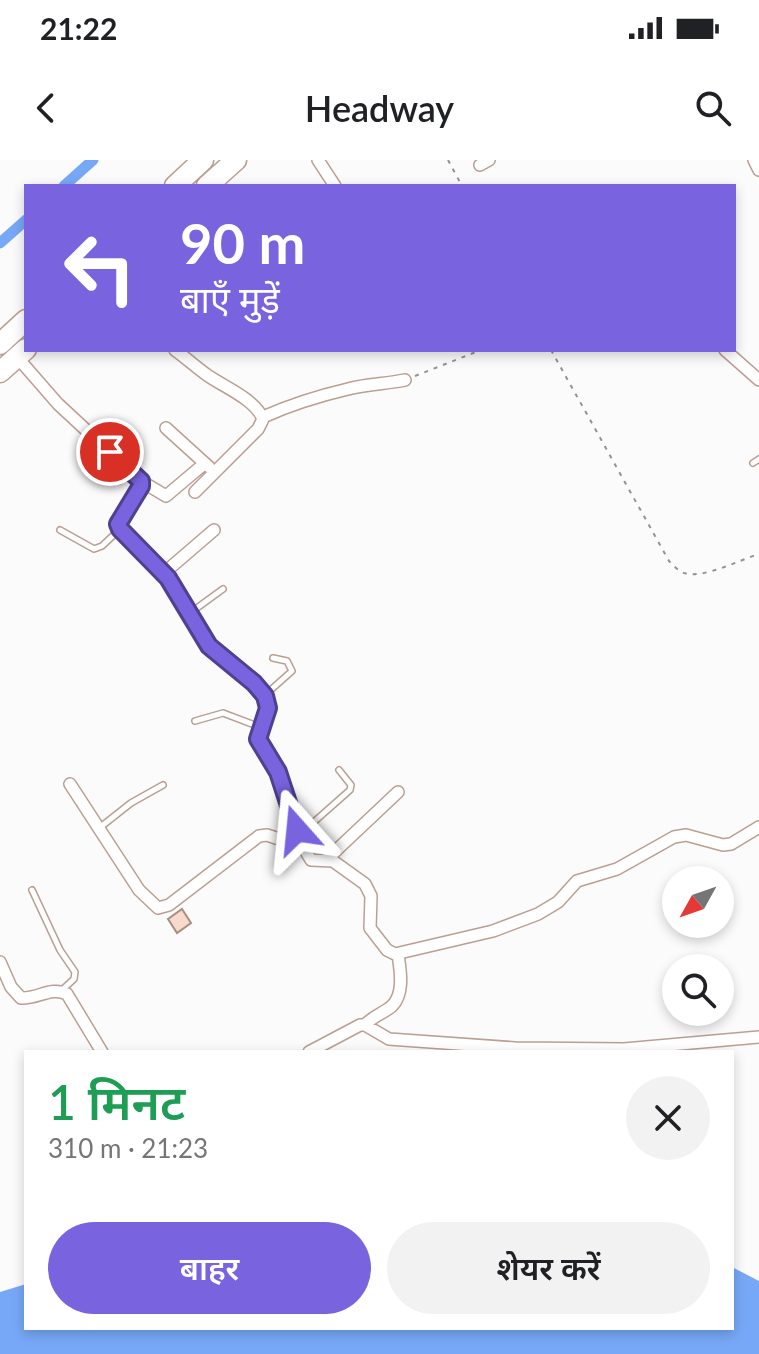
<!DOCTYPE html>
<html lang="hi">
<meta charset="utf-8">
<style>
body{margin:0;font-family:Lato,"Noto Sans Devanagari",sans-serif;background:#f2f2f2;color:#202124;height:100vh;display:flex;flex-direction:column;font-size:30px;white-space:nowrap}
*{box-sizing:border-box;margin:0}
p{font-size:26px;color:#757577}
.icon{flex:none;width:44px;height:44px;fill:none;stroke:currentColor;stroke-width:2;stroke-linecap:round;stroke-linejoin:round}
.map{position:relative;flex:1;overflow:hidden}
.panel{position:absolute;left:24px;top:890px;width:710px;height:280px;display:flex;flex-direction:column;background:#fff;border-radius:0px;box-shadow:0 4px 12px #0003}
.panel>*{flex:none}
.top-card{position:absolute;left:24px;top:24px;width:712px;height:168px;border-radius:0px;box-shadow:0 4px 12px #0003;background:#7963de;color:#fff;overflow:hidden}
.needle{width:52px;rotate:230deg}
.buttons{position:absolute;left:662px;top:706px;display:grid;gap:16px}
.buttons a{display:grid;place-items:center;width:72px;height:72px;border-radius:50%;background:#fff;box-shadow:0 4px 12px #0003;font-size:40px}
.pin{position:absolute;display:grid;place-items:center;width:68px;height:68px;color:#fff;margin:-34px;border:4px solid #fff;border-radius:50%;box-shadow:0 2px 8px #0007}
.me{position:absolute;width:88px;margin:-44px;rotate:342deg;stroke-linejoin:round;filter:drop-shadow(0 0 6px #0008)}
.turn{display:flex;align-items:center;gap:28px;height:168px;padding:0 24px;font-size:36px}
.turn .icon{width:104px;height:104px;stroke-width:2.5}
.turn b{display:block;font-size:56px;line-height:68px}
.round{display:grid;place-items:center;flex:none;width:84px;height:84px;border-radius:42px;background:#f2f2f2}
.head{display:flex;align-items:center;justify-content:space-between;height:136px;padding:0 24px}
h1{font-size:48px;font-weight:600;line-height:60px;color:#1e9e55}
.action{display:flex;gap:16px;margin-top:auto;padding:16px 24px}
.action a{flex:1;height:92px;border-radius:48px;background:#7963de;color:#fff;font-size:32px;font-weight:600;line-height:92px;text-align:center}
.action a+a{background:#f2f2f2;color:#202124}
.status{display:flex;justify-content:space-between;align-items:center;height:56px;padding:0 40px;background:#fff;direction:ltr}
.status svg{height:22px;fill:currentColor}
header{display:flex;justify-content:space-between;align-items:center;height:104px;padding:0 24px;background:#fff;font-size:36px;font-weight:600}
.map>svg:first-child{display:block}
.water{fill:#77a8f7}
.lines{fill:none;stroke-linecap:round;stroke-linejoin:round}
.canal{stroke:#77a8f7;stroke-width:11}
.building{fill:#f8dacd;stroke:#a98d81;stroke-width:2}
.lane-casing{stroke:#bb9f93;stroke-width:8}
.street-casing{stroke:#bb9f93;stroke-width:14}
.highway-casing{stroke:#bb9f93;stroke-width:23}
.path{stroke:#97928f;stroke-width:2;stroke-dasharray:4 6;stroke-linecap:butt}
.lane{stroke:#fff;stroke-width:5}
.street{stroke:#fff;stroke-width:11}
.highway{stroke:#fff;stroke-width:20}
.route-casing{stroke:#4f4090;stroke-width:20}
.route{stroke:#7963de;stroke-width:14}
</style>
<div class="status"><b>21:22</b><svg viewBox="0 0 49 12"><path d="M0 12V9h3v3zM5 12V6h3v6zM10 12V3h3v9zM15 12V0h3v12zM26 1h20v11H26zM47 4h2v5h-2z"/></svg></div>
<header><svg class="icon" aria-label="back" viewBox="0 0 24 24"><path d="M15 5l-7 7 7 7"/></svg>Headway<svg class="icon" aria-label="search" viewBox="0 0 24 24"><circle cx="10" cy="10" r="6"/><path d="M15 15l6 6"/></svg></header>
<div class="map">
<svg width="759" height="1194" viewBox="0 0 759 1194">
<rect width="100%" height="100%" fill="#fbfbfb"/>
<!-- water -->
<path class="water" d="M732 1107 759 1121V1194H0V1132L26 1124V1168H732Z"/>
<g class="lines">
<!-- canal -->
<path class="canal" d="M64 26 93 0
M0 83 26 60"/>
</g>
<!-- building -->
<path class="building" d="M182 749 191 763 177 773 168 759Z"/>
<g class="lines">
<!-- lane casing -->
<g class="lane-casing">
<path id="lane" d="M753 303 759 299
M60 370 94 389 102 386 119 370
M190 453 223 429
M265 535 292 511 287 501 273 498
M195 561 223 553 260 567
M98 669 131 643 163 625
M298 676 350 630 351 625 339 610
M32 730 60 790 75 812 74 819 62 830"/>
</g>
<!-- street casing -->
<g class="street-casing">
<path id="street" d="M318 0 335 26
M754 0 759 10
M480 5 489 0
M175 190C186 198 196 207 207 215 224 227 255 239 263 259L258 269 195 332
M725 190 759 220
M17 197 58 244 141 321V326L118 367 168 418 209 486 254 523 265 536 268 548 258 579 278 612 297 670 293 675 282 680 267 675 259 676 169 745 158 748 139 730 70 624
M263 257C290 245 318 236 348 229 366 224 386 224 405 220
M166 268 209 307
M141 321 166 336 204 304
M164 413 214 370
M295 673 311 700 333 701 365 724 371 736 370 768 387 790 395 794 493 771 538 754 558 742 577 721 617 709 674 677 686 675 723 685 731 684 759 667
M327 699 398 632
M0 802 11 827 21 838C38 839 51 826 67 834L102 892
M365 865C373 856 384 853 392 846 405 833 400 809 398 794
M309 892 360 865H365L389 879 515 888 624 889 759 877"/>
</g>
<!-- highway casing -->
<g class="highway-casing">
<path id="highway" d="M175 26 203 0
M207 26 236 0
M0 184 26 160
M0 212 26 189"/>
</g>
<!-- path -->
<path class="path" d="M448 0 462 26
M551 190 669 401C673 405 678 411 684 413 704 419 739 400 759 394
M415 216 481 190"/>
<!-- lane -->
<use href="#lane" class="lane"/>
<!-- street -->
<use href="#street" class="street"/>
<!-- highway -->
<use href="#highway" class="highway"/>
</g>
<g class="lines">
<!-- route casing -->
<g class="route-casing">
<path id="route" d="M110 292 141 321V326L118 364 120 369 168 418 209 486 254 523 265 536 268 548 258 579 278 612 297 670"/>
</g>
<!-- route -->
<use href="#route" class="route"/>
</g>
</svg>
<div class="buttons">
<a><svg class="needle" viewBox="-14 -14 28 28"><path d="M0-13l5 13h-10z" fill="#e53935"/><path d="M0 13l5-13h-10z" fill="#757577"/></svg></a>
<a><svg class="icon" aria-label="search" viewBox="0 0 24 24"><circle cx="10" cy="10" r="6"/><path d="M15 15l6 6"/></svg></a>
</div>
<div class="pin" style="left:110px;top:292px;background:#d93025"><svg class="icon" aria-label="arrive" viewBox="0 0 24 24"><path d="M6 21V4h12l-3 4 3 4H6"/></svg></div>
<svg class="me" style="left:297px;top:670px" viewBox="-20 -20 40 40"><path d="M0-17L14 15 0 8-14 15z" fill="#7963de" stroke="#fff" stroke-width="4"/></svg>
<div class="top-card">
<div class="turn"><svg class="icon" aria-label="left" viewBox="0 0 24 24"><path d="M17 20v-9H6M10 6l-5 5 5 5"/></svg><div><b>90 m</b>बाएँ मुड़ें</div></div>
</div>
<section class="panel">
<div class="head"><div><h1>1 मिनट</h1><p>310 m · 21:23</p></div><a class="round"><svg class="icon" aria-label="close" viewBox="0 0 24 24"><path d="M6 6l12 12M18 6L6 18"/></svg></a></div>
<div class="action"><a>बाहर</a><a>शेयर करें</a></div>
</section>
</div>
